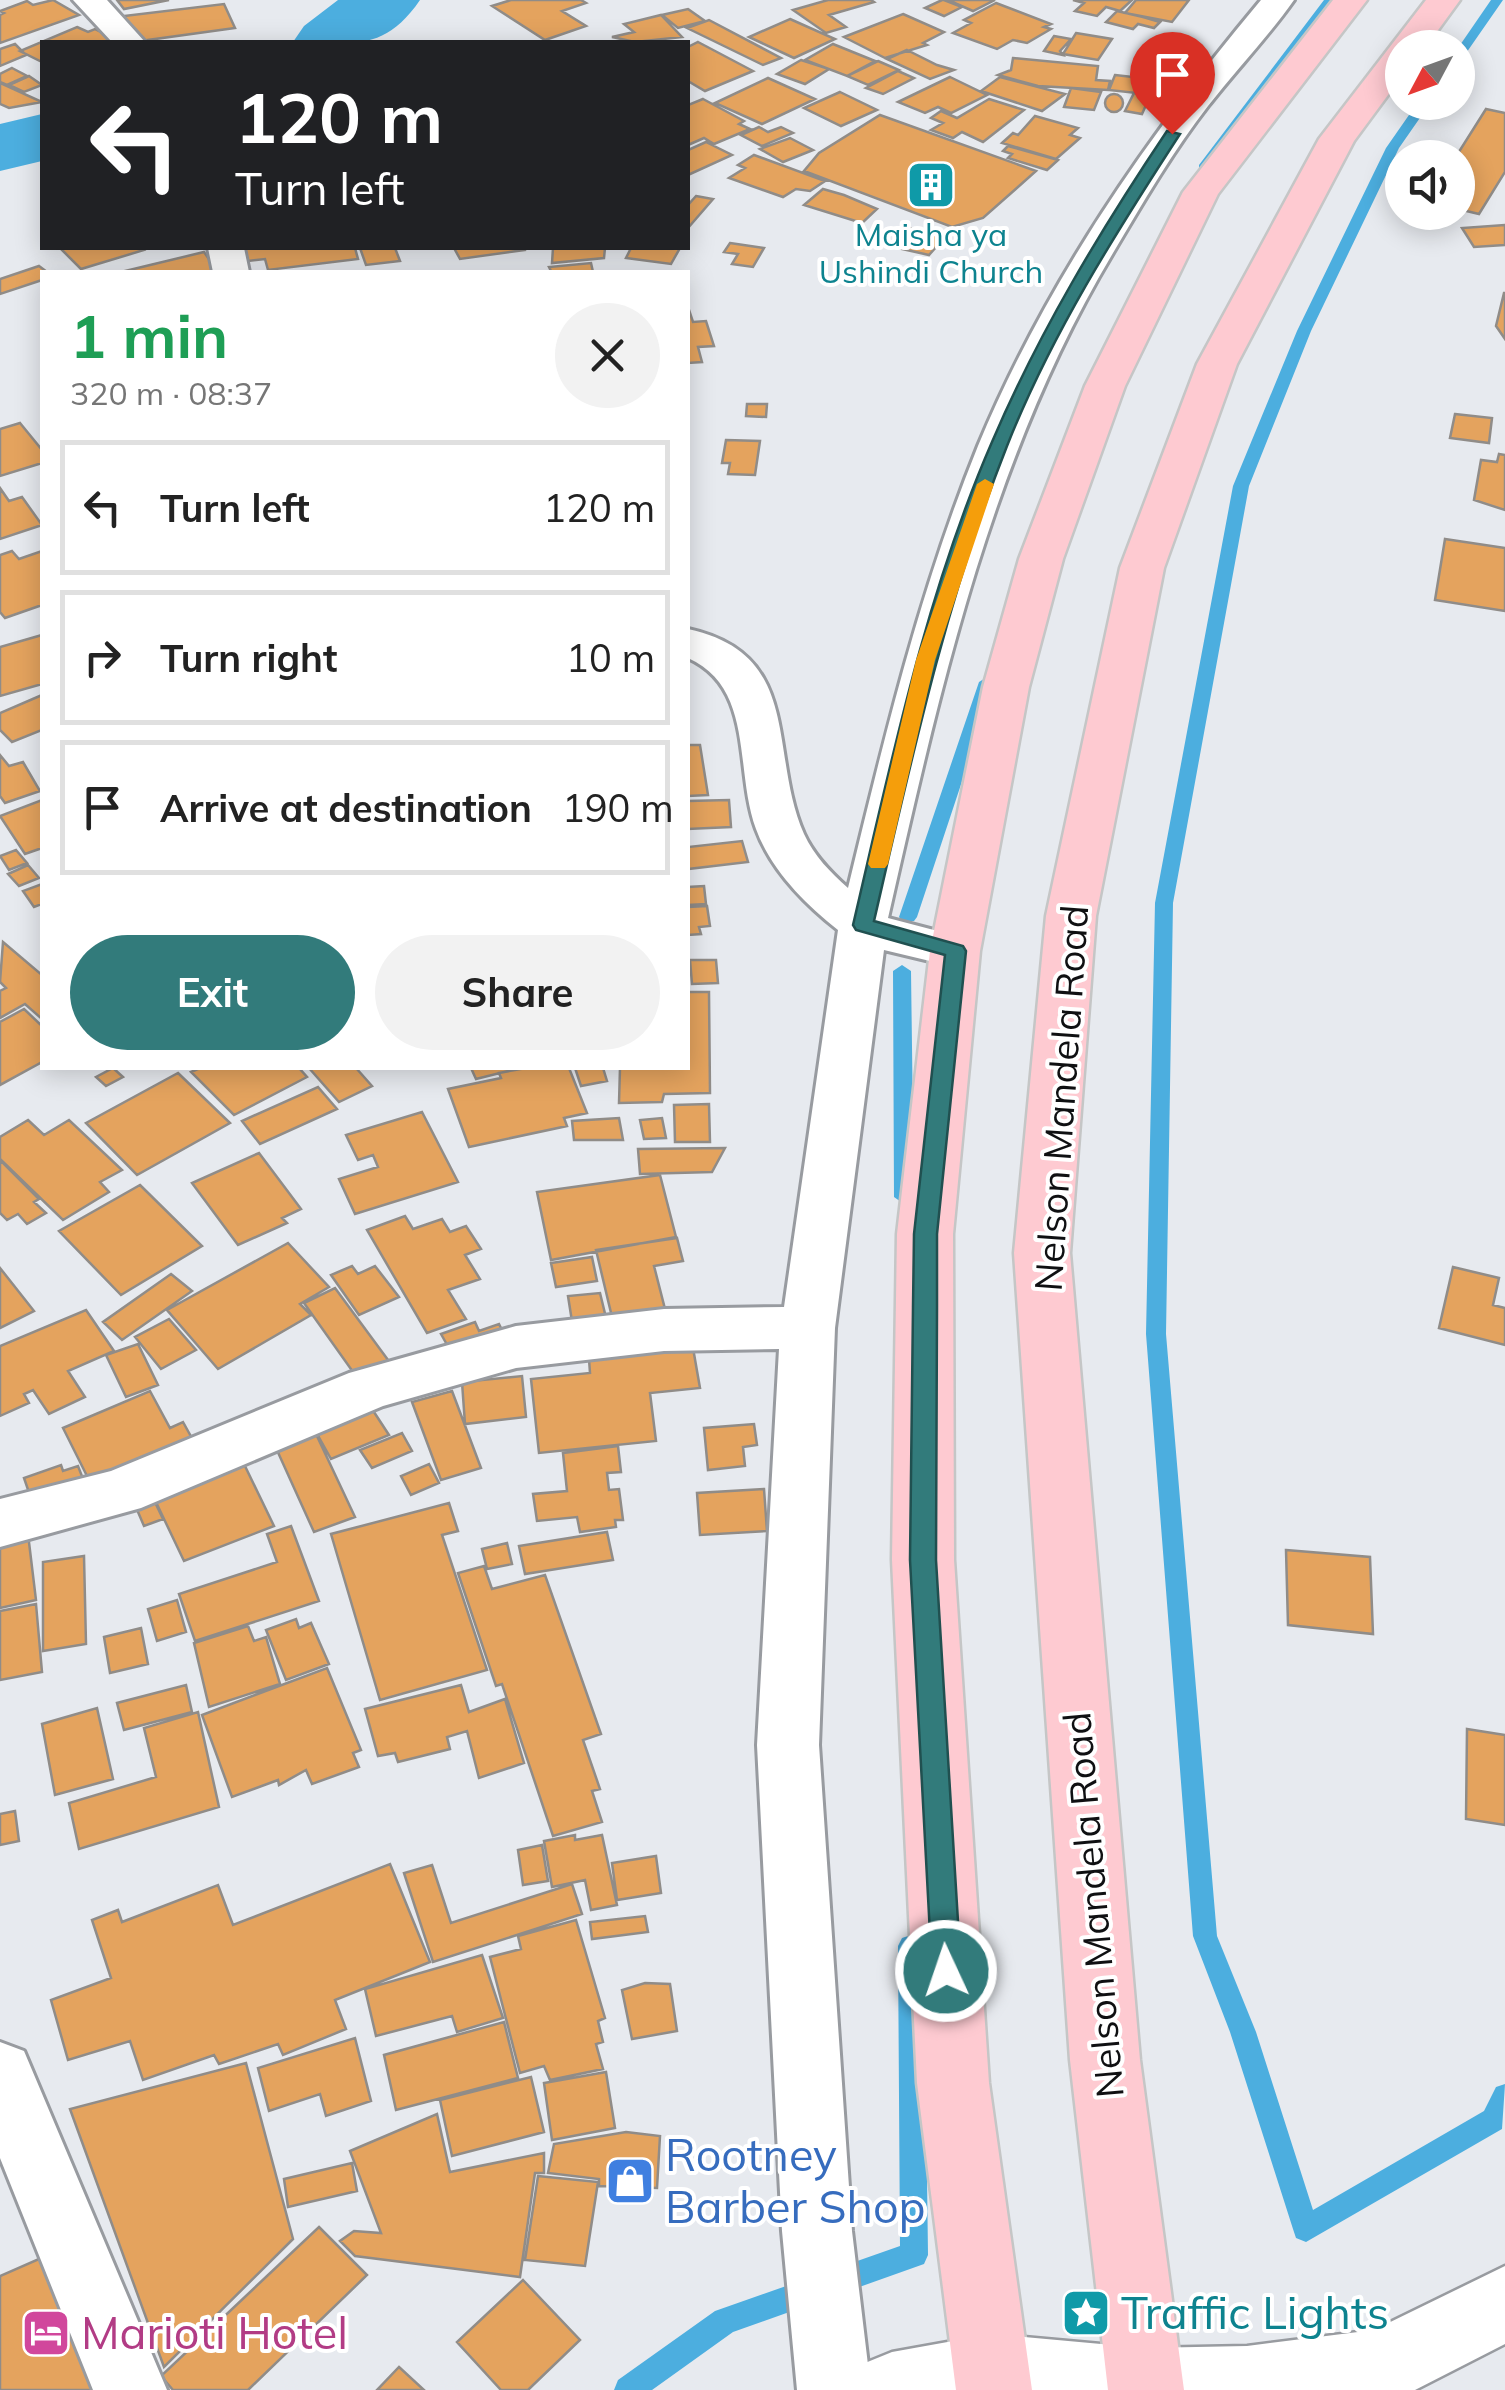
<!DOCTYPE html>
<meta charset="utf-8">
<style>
body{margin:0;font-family:Mulish,sans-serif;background:#f2f2f2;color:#222;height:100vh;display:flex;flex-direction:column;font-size:38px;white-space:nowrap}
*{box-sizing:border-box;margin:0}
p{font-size:32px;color:#767676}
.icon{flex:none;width:55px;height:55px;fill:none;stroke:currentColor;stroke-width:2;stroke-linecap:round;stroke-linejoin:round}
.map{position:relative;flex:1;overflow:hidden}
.sheet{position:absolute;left:40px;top:270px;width:650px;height:800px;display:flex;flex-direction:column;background:#fff;border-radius:0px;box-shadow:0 5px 25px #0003}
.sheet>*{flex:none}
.hud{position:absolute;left:40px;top:40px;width:650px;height:210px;border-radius:0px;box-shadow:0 5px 25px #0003;background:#202124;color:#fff;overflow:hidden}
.needle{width:65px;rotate:229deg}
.fabs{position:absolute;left:1385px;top:30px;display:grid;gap:20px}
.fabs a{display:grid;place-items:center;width:90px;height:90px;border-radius:50%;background:#fff;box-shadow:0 5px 25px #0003;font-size:50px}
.pin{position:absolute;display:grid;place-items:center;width:85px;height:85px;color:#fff;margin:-102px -42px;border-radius:50% 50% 50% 0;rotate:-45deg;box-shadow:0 0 10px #0007}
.pin .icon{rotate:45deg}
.me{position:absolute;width:110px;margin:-55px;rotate:357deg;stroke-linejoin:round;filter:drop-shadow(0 0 8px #0008)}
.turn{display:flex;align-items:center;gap:35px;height:210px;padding:0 30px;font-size:45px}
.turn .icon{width:130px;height:130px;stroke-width:2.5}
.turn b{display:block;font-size:70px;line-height:85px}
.round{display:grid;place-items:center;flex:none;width:105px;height:105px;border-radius:52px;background:#f2f2f2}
.overview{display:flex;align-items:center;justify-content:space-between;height:170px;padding:0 30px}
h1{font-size:60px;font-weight:700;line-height:75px;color:#1e9e55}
.button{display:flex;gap:20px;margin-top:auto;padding:20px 30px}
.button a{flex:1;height:115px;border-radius:60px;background:#327b7b;color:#fff;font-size:40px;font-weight:700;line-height:115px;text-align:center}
.button a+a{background:#f2f2f2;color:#222}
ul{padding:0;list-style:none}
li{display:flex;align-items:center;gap:30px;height:135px;margin:0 20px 15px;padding:0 10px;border:5px solid #e0e0e0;border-radius:0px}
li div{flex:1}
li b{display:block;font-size:38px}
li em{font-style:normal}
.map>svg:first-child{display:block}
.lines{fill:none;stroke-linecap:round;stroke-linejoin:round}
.stream{fill:#4caedf;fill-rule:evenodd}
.river{fill:#4caedf;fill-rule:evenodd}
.building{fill:#e4a35e;stroke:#908c88;stroke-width:2.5}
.minor-casing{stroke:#989ba0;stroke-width:6}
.tertiary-casing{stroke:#989ba0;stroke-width:5}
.secondary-casing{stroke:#989ba0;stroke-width:5}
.primary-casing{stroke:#c5c6c6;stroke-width:5}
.minor{fill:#fff;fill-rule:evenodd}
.tertiary{fill:#fff;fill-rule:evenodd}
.secondary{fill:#fff;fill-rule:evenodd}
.primary{fill:#fecad1;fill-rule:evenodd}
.route{fill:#327b7b;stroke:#205050;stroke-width:2.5}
.slow{fill:#f59e0b}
.labels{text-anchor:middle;stroke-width:8;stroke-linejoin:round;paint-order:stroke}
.far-culture-label{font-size:32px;fill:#0d838f;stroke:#fff}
.street-label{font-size:38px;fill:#0f1012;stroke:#fff}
.near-shop-label{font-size:45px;fill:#366cbe;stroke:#fff;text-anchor:start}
.near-culture-label{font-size:45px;fill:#0d838f;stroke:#fff;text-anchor:start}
.near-hotel-label{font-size:45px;fill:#b23c85;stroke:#fff;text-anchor:start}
</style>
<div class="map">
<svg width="1505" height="2390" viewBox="0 0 1505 2390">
<rect width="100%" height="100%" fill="#e7eaef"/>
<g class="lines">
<!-- stream -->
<path class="stream" d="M1324 0H1336L1209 171H1199V165Z
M1491 0H1503L1462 59 1458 60V48Z
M1418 102H1431L1399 148 1311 331 1249 486 1173 903 1166 1334 1217 1936 1256 2032 1313 2210 1484 2111 1496 2087 1505 2084 1502 2129 1306 2242 1296 2238 1293 2229 1230 2032 1193 1936 1146 1334 1155 903 1233 486 1297 331 1386 148Z
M987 677 995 682 917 917 914 921H902L899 917 979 682Z
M902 965 911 971 914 1197 904 1204 894 1197 893 971Z
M911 1935 920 1938 924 1946 928 2255 924 2264 733 2332 652 2390H614L618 2380 715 2311 900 2246 898 1946 902 1938Z"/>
<!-- river -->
<path class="river" d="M338 0H420C383 54 351 42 293 42L304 26Z
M42 114V161L0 171V124Z"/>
</g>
<!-- building -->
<path class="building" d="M53 0 79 15 0 43V15L4 13 0 11 27 1 33 5Z
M117 0H169L124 9Z
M511 0H581L586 3 562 11 586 26 545 40 492 6Z
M828 0H871L874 2 829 15 846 27 826 33 793 10Z
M942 0H944L962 7 944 16 925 8Z
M948 0H995L973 11Z
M1073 0H1132L1120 11 1106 7 1097 16 1075 11 1084 3Z
M1136 0H1189L1172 22 1125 13Z
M996 3 1051 24 1044 27 1051 29 1027 43 1013 40 997 49 953 33 971 23 964 20Z
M224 4 235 28 133 42 124 16Z
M688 9 705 21 678 28 662 15Z
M1117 11 1143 17 1160 22 1154 28 1138 24 1133 29 1106 22Z
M903 14 944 32 923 43 927 45 885 58 844 37Z
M661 15 682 37 635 42 612 37 634 32 624 24Z
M790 19 835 39 794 58 749 37Z
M709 20 781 58 763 65 687 28Z
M77 27 88 32 95 29 120 41 42 42V62L20 51Z
M1076 33 1112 39 1098 60 1063 54Z
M1054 36 1071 39 1060 51 1063 55 1044 51Z
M698 42 753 71 705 91 688 81V47Z
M15 44 26 55 0 66V49Z
M833 44 875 61 847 76 805 60Z
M907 50 937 65 954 70 930 79 887 59Z
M1013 58 1098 66 1096 80 1110 81 1108 90 1038 86 998 75 1011 70Z
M801 60 829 69 805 84 777 74Z
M878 61 899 70 868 85 847 76Z
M12 68 27 76 7 85 0 82V74Z
M898 71 914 78 883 94 866 88Z
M1115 75 1142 78 1136 93 1109 90Z
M29 76 42 85 24 92 9 85Z
M950 77 987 95 951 113 938 107 925 113 898 102Z
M1000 77 1065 94 1042 111 981 91Z
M768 78 815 99 762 124 715 103Z
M0 83 42 102 9 108 0 104Z
M1071 88 1101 92 1094 110 1064 107Z
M840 92 877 110 841 126 804 108Z
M1134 93 1150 96 1142 114 1125 111Z
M1105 103a9 9 0 1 1 18 0a9 9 0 1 1-18 0Z
M703 99 744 121 739 124 750 129 714 144 704 138 688 145V105Z
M989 99 1024 110 983 142 962 132 953 138 931 130 943 123 931 118 941 111 957 118Z
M1486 109 1505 113V172L1479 214 1458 209 1455 158Z
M880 115 1036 171 983 218 952 227 804 171 819 153Z
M1035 116 1078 128 1070 135 1080 138 1056 159 1002 143 1013 133 1018 135Z
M759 127 768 132 781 127 793 133 762 146 741 135Z
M790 138 813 150 783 162 760 149Z
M706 142 732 155 688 175V150Z
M1008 146 1058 160 1047 170 1008 158 1012 154 1003 151Z
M754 155 825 181 810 191 796 189 783 197 729 178 745 168 738 165Z
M823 189 844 195 877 209 862 223 804 205Z
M696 196 713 199 688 228V205Z
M1505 225V245L1474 247 1462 228Z
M910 228 945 237 929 255 893 247Z
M730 243 764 248 753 267 732 264 738 254 724 252Z
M60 248H142L144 250 81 269Z
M236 248H355L358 259 268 270 265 259 240 262Z
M360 248H395L400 261 366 265Z
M454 248H522L524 250 460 259Z
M547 248H605L604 258 552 263 553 248Z
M631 248H680L671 264 626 258Z
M204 252 218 272H121Z
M591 263 593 272H534L551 271 549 267Z
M39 266 47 272H42V280L0 294V279Z
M1504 293H1505V339L1496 326Z
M688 307 693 322 706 321 714 346 698 347 702 362 688 363Z
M747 404H767L766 417 746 416Z
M1455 414 1492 418 1489 443 1450 438Z
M20 423 42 450V463L0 476V429Z
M726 440 760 441 755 475 728 474 730 463H722Z
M1499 454 1505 455V510L1474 500 1481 460 1497 462Z
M0 488 9 501 22 497 42 525 0 539Z
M1445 539 1505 548V611L1435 600Z
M12 551 19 559 42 551V605L5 618 0 612V555Z
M42 635V684L0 696V647Z
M42 695V730L12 742 0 730V713Z
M688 745H700L708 795 688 796Z
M0 755 9 766 23 762 40 791 5 803 0 796Z
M42 800V848L25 854 0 816Z
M729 800 731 827 688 829V801Z
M742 841 748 862 688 869V847Z
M16 850 27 863 9 870 0 856Z
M28 865 39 878 19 886 8 874Z
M42 884V904L34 907 23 891Z
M704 886 706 904 688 905V887Z
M707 906 710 926 699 927 701 934 688 935V907Z
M3 942 42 975V1019L25 1004 0 1018V991L6 988 0 982Z
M690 960H716L718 983 692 984Z
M688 992H709L710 1093 664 1094 662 1102 619 1103 620 1068H688Z
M24 1009 42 1026V1062L0 1085V1022Z
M113 1068 123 1077 106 1086 96 1077Z
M200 1068H299L307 1077 234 1115 191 1072Z
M309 1068H356L372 1086 339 1102Z
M471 1068H520L476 1079Z
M526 1068H569L587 1113 564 1118 567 1126 469 1147 448 1089 501 1078 499 1073Z
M575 1068H603L607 1081 581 1086Z
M178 1073 230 1123 137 1175 86 1123Z
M318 1087 337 1109 260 1144 242 1121Z
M709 1104 710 1142H675L674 1105Z
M422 1112 458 1182 355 1214 339 1179 378 1167 373 1155 358 1160 346 1135Z
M619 1118 623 1140H574L572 1121Z
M662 1118 666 1138 644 1139 640 1120Z
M28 1120 44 1135 69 1120 122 1170 100 1182 109 1192 63 1220 0 1159V1137Z
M725 1148 712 1172 640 1174 638 1149Z
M259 1153 301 1209 282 1218 287 1223 238 1245 192 1183Z
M0 1160 39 1199 34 1202 46 1213 27 1224 18 1214 7 1220 0 1213Z
M660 1175 676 1237 551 1260 537 1192Z
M140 1185 202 1246 121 1295 59 1231Z
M405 1216 413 1229 442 1219 450 1232 466 1226 481 1249 465 1255 480 1279 448 1290 466 1319 427 1333 367 1230Z
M677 1238 683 1261 654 1266 665 1309 612 1317 596 1250Z
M288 1243 329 1287 300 1304 311 1315 218 1369 167 1310Z
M592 1257 597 1281 556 1287 551 1263Z
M352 1266 358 1274 375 1266 399 1297 359 1315 331 1275Z
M1453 1267 1499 1278 1493 1305 1505 1308V1345L1439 1328Z
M0 1268 34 1311 0 1328Z
M171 1274 192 1291 122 1340 103 1322Z
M335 1288 391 1364 358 1379 304 1303Z
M600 1293 609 1330 574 1334 568 1296Z
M86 1310 114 1351 68 1371 85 1397 49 1414 33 1390 24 1394 29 1403 0 1416V1346Z
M169 1319 196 1350 161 1369 135 1337Z
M475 1322 479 1331 499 1324 506 1338 454 1357 441 1334Z
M138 1344 158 1385 126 1397 106 1355Z
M693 1348 700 1388 650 1393 656 1441 539 1453 531 1379 590 1373 589 1359Z
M522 1376 526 1417 465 1424 462 1382Z
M150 1391 170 1428 183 1422 199 1451 96 1494 63 1428Z
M452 1391 481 1468 441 1480 412 1402Z
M372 1409 389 1435 331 1459 316 1432Z
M754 1424 757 1445 743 1447 745 1466 708 1470 704 1428Z
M402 1433 412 1451 372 1468 360 1450Z
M316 1434 355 1517 314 1532 276 1448Z
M618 1446 621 1472 607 1473 609 1490 619 1489 623 1520H615L616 1527 580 1532 577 1517 537 1521 533 1494 567 1491 563 1453Z
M244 1464 274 1526 184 1561 154 1498Z
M429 1464 439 1483 411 1495 401 1476Z
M61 1465 63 1471 78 1466 87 1489 36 1513 24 1478Z
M764 1489 767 1531 700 1535 697 1493Z
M153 1498 163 1519 144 1526 135 1505Z
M449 1503 458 1531 442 1535 487 1670 380 1700 331 1534Z
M291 1526 319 1601 195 1641 179 1594 277 1562 267 1534Z
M607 1532 613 1560 525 1574 519 1546Z
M28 1534 36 1600 0 1608V1540Z
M507 1543 512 1564 487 1569 482 1549Z
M1286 1550 1370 1557 1373 1634 1288 1625Z
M84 1556 86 1644 43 1651V1562Z
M484 1566 492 1589 545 1575 601 1734 583 1740 600 1789 592 1791 602 1822 553 1836 502 1684 496 1686 458 1573Z
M177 1600 186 1632 157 1641 148 1609Z
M36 1604 42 1672 0 1680V1611Z
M296 1619 299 1628 311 1623 329 1664 286 1680 266 1630Z
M248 1626 254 1641 266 1637 280 1684 209 1707 194 1643Z
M141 1628 148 1664 110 1673 104 1637Z
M327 1668 361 1750 353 1753 359 1767 312 1784 306 1770 279 1785 278 1780 232 1797 202 1715Z
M186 1685 192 1712 124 1730 117 1703Z
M461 1685 469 1712 505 1699 524 1763 479 1778 467 1731 447 1737 450 1749 398 1762 395 1753 378 1756 365 1709Z
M97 1708 113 1779 55 1795 42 1724Z
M198 1712 219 1807 79 1849 69 1803 156 1777 144 1728Z
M1467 1729 1505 1735V1825L1466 1819Z
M15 1811 19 1841 0 1845V1814Z
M575 1835V1840L602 1835 617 1905 591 1910 585 1880 552 1887 544 1841Z
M542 1845 548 1881 523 1885 518 1850Z
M656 1856 661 1893 617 1900 612 1863Z
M390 1864 430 1962 335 2000 346 2029 283 2055 278 2044 219 2064 214 2055 143 2080 130 2041 68 2060 51 2000 111 1978 92 1920 118 1910 122 1922 218 1885 233 1925Z
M432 1865 451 1923 572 1884 582 1914 433 1962 404 1873Z
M645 1916 648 1932 592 1939 590 1922Z
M576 1920 605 2018 598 2021 603 2042 596 2044 603 2069 550 2080 544 2066 520 2073 490 1957 521 1949 518 1936Z
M482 1955 503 2018 457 2032 452 2016 376 2036 365 1989Z
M645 1983 670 1984 677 2031 632 2039 622 1990Z
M504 2022 518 2078 396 2110 384 2055Z
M355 2038 371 2101 326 2116 320 2094 269 2111 258 2068Z
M246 2063 293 2239 164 2367 70 2109Z
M606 2072 615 2128 552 2140 544 2083Z
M531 2077 544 2132 452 2156 440 2100Z
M437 2114 450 2172 544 2153V2173H535L520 2277 355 2256 340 2241 354 2231 381 2233 350 2151Z
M626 2132 660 2136 657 2188 599 2186V2179L548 2173 554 2144Z
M352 2163 357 2191 288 2207 284 2179Z
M538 2176 598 2182 585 2266 525 2260Z
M319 2227 367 2275 248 2390H173L161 2376Z
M64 2248 110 2390H0V2276Z
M523 2280 580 2340 528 2390H501L457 2342Z
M399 2367 424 2390H377Z"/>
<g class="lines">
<!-- minor casing -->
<g class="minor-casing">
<path id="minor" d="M73 0H107L145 42H112Z
M1261 0H1294C1268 37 1236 70 1208 106 1173 151 1142 204 1113 253 991 456 940 689 888 918L972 940 979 951 972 962 955 967 884 950 835 1328 819 1745 852 2231 871 2390H797L782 2231 757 1745 779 1349 664 1351 516 1368 383 1406 141 1508 0 1547V1499L111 1471 349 1373 516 1326 664 1309 784 1307 838 930C805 904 771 870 756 829 734 770 755 688 688 658V629C804 654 768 753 804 834 814 856 831 873 848 888 884 739 920 589 978 446 1046 282 1148 135 1261 0Z
M208 248H244L249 272H213Z
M0 2042 24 2051 167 2390H93L0 2158Z"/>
</g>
<!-- tertiary casing -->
<g class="tertiary-casing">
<path id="tertiary" d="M1505 2266V2344L1415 2390H1108L1107 2386 1118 2359 1145 2348 1247 2346 1374 2330Z"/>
</g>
<!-- secondary casing -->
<g class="secondary-casing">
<path id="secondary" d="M992 2334 1145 2348 1172 2359 1183 2386 1182 2390H854L865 2363 892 2352Z"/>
</g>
<!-- primary casing -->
<g class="primary-casing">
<path id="primary" d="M1333 0H1367L1218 194 1125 386 1063 559 1029 687 980 951 953 1234 954 1560 989 2083 1032 2390H956L917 2083 892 1560 897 1234 930 951 983 687 1019 559 1085 386 1183 192Z
M1426 0H1460L1425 48H1402V76L1354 141 1237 364 1164 568 1096 916 1070 1253 1140 2060 1184 2390H1108L1070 2060 1014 1253 1046 916 1120 568 1197 364 1319 139Z"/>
</g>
<!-- minor -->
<use href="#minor" class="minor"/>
<!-- tertiary -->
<use href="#tertiary" class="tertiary"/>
<!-- secondary -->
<use href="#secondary" class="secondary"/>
<!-- primary -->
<use href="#primary" class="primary"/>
</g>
<!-- route -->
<path class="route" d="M1167 131 1180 134C1115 234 1051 335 1007 446 946 600 911 761 874 921L963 946 966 951 937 1234V1307L936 1560 961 1971 957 1980 946 1984 936 1980 932 1971 910 1560 913 1307 914 1234 945 955 856 930 853 925C891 763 925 596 992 442 1039 332 1100 231 1167 131Z"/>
<!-- slow -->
<path class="slow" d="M985 479 994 484 935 660 888 864 885 868H871L868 864 916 660 977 484Z"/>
<!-- icons -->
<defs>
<g id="building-square" transform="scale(2.5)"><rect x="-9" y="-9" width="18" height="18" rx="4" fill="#0f9aa8" stroke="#fff"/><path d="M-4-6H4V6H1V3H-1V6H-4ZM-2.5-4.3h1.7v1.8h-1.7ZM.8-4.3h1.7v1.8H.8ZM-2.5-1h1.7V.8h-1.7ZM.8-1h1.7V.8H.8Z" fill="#fff"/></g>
<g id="shop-square" transform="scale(2.5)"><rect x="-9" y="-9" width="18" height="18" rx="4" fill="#3f7fe0" stroke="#fff"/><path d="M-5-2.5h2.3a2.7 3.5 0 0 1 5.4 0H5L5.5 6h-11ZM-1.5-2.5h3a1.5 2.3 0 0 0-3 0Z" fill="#fff"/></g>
<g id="sight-square" transform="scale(2.5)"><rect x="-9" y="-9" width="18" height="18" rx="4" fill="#0f9aa8" stroke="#fff"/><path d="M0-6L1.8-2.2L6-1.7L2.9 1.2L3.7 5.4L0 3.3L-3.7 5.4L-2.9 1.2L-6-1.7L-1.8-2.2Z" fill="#fff"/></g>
<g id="hotel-square" transform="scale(2.5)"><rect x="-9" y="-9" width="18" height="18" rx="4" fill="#d1479c" stroke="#fff"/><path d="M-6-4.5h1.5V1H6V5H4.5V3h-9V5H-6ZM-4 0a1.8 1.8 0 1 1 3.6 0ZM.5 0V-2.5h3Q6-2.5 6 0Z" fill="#fff"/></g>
</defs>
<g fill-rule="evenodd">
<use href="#building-square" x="931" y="185"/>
<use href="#shop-square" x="630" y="2181"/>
<use href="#sight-square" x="1086" y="2313"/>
<use href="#hotel-square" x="46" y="2333"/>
</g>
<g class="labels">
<!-- far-culture labels -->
<g class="far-culture-label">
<text x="931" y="246">Maisha ya<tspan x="931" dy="37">Ushindi Church</tspan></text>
</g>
<!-- street labels -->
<g class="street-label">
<text transform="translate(1062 1098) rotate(-86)" y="13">Nelson Mandela Road</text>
<text transform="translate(1094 1905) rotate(-95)" y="13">Nelson Mandela Road</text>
</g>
<!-- near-shop labels -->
<g class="near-shop-label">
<text x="665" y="2171">Rootney<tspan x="665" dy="52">Barber Shop</tspan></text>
</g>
<!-- near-culture labels -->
<g class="near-culture-label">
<text x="1121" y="2329">Traffic Lights</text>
</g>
<!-- near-hotel labels -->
<g class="near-hotel-label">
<text x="81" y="2349">Marioti Hotel</text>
</g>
</g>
</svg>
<div class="fabs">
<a><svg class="needle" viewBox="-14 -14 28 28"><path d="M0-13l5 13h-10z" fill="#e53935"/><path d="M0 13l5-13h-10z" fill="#767676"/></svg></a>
<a><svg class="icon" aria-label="sound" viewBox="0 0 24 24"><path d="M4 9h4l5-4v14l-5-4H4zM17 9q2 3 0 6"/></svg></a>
</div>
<div class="pin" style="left:1172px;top:134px;background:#d93025"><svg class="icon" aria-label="arrive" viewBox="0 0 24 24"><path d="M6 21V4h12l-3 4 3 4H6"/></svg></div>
<svg class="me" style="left:946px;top:1971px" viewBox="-20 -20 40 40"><circle r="17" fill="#327b7b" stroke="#fff" stroke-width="3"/><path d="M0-11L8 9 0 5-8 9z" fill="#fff"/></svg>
<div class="hud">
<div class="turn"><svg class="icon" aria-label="left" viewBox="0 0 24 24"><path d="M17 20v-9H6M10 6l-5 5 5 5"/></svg><div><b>120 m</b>Turn left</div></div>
</div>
<section class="sheet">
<div class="overview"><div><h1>1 min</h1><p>320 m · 08:37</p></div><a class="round"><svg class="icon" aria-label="close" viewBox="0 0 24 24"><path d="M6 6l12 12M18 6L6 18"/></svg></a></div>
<ul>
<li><svg class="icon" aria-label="left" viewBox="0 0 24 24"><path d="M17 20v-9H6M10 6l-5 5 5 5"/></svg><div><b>Turn left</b></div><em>120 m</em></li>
<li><svg class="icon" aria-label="right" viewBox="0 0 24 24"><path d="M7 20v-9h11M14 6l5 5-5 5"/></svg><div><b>Turn right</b></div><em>10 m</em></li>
<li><svg class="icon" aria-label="arrive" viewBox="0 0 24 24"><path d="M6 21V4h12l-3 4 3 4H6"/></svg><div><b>Arrive at destination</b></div><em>190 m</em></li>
</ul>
<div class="button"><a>Exit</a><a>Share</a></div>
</section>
</div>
